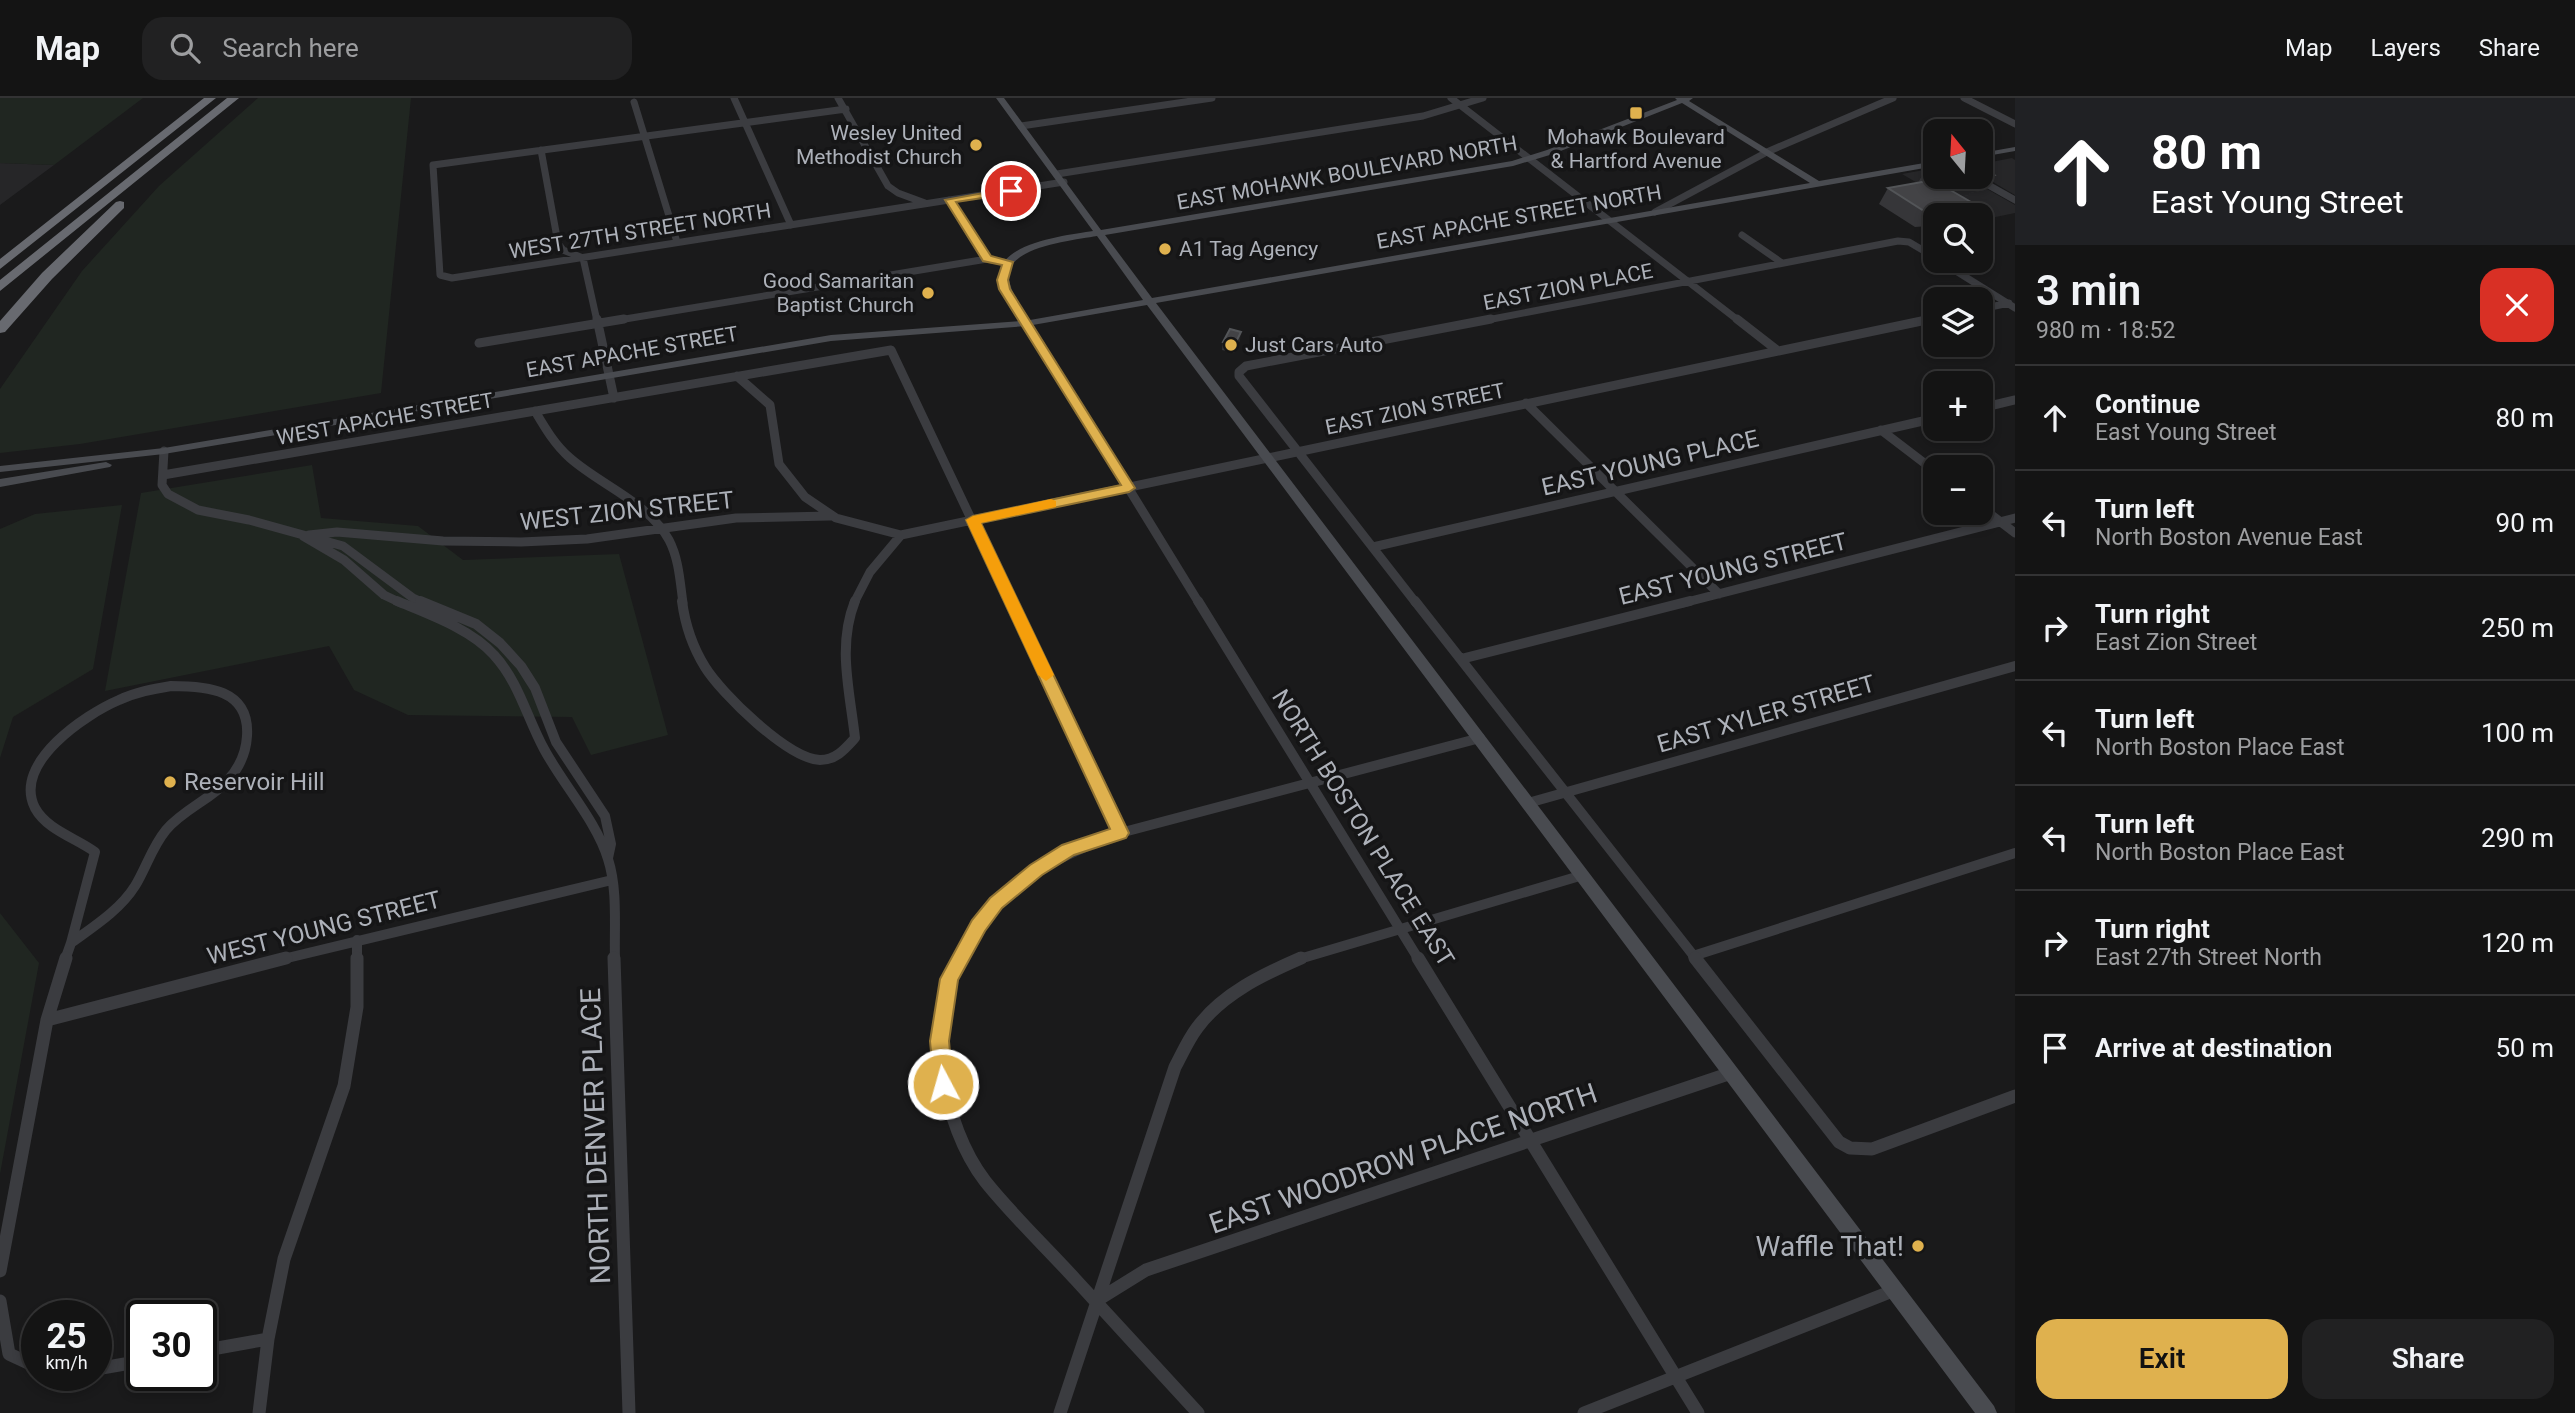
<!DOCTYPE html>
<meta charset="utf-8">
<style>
body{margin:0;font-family:Roboto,sans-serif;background:#212122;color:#f1f3f6;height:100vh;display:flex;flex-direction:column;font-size:26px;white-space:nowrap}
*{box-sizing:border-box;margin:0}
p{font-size:23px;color:#9d9ea0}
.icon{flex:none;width:38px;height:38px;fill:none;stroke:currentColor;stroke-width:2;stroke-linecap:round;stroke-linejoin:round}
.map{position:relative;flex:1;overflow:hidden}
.side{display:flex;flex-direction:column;background:#141414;width:560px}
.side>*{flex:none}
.banner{background:#202124;color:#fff;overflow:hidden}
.needle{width:46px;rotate:342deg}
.buttons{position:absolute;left:1923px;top:21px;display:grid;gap:14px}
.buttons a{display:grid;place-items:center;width:70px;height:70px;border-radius:14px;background:#141414;box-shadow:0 4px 10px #0003,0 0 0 2px #333334;font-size:35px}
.speed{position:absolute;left:21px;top:1202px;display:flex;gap:14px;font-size:35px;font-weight:700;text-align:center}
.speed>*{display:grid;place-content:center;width:91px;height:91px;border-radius:50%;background:#141414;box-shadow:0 4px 10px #0003,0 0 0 2px #333334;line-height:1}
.speed small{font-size:18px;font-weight:400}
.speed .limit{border:4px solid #111;border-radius:10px;background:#fff;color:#111}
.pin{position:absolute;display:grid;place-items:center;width:60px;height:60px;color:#fff;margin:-30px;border:4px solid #fff;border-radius:50%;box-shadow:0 2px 7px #0007}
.me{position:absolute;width:77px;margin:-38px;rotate:354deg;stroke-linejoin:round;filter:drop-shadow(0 0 5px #0008)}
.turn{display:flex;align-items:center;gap:24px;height:147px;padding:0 21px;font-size:32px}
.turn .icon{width:91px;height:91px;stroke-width:2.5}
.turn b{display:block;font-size:49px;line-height:60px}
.round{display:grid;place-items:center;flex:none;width:74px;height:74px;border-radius:21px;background:#212122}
.head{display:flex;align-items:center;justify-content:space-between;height:119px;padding:0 21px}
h1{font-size:42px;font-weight:600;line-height:52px}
.action{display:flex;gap:14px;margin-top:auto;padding:14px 21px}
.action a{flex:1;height:80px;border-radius:21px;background:#dfb14e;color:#111;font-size:28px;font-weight:600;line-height:80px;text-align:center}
.action a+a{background:#212122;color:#f1f3f6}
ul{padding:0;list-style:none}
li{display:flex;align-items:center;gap:21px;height:105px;padding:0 21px;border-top:2px solid #333334}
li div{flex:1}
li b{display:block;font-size:26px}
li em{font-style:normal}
header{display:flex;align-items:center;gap:42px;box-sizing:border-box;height:98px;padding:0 35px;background:#141414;border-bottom:2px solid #333334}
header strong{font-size:33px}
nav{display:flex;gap:38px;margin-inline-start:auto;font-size:24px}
.search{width:490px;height:63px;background:#212122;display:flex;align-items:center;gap:18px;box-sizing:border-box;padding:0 24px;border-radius:21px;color:#9d9ea0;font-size:26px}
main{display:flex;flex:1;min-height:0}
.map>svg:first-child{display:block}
.built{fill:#262628}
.green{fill:#202621}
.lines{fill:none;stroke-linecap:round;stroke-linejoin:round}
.street-far3{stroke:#3b3c40;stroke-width:7}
.street-far2{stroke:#3b3c40;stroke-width:9}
.street-far1{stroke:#3b3c40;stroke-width:10}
.street{stroke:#3b3c40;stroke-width:13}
.secondary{fill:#494b50;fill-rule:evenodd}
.highway{fill:#686a70;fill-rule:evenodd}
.wall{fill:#363639}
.shaded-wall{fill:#252527}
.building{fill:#434346;stroke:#535558;stroke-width:2}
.route{fill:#dfb14e;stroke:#917333;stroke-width:2}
.slow{fill:#f59e0b}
.poi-dot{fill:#dfb14e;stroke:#151516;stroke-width:2.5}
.labels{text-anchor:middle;stroke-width:7;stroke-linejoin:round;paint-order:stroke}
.far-poi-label{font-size:21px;fill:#adb1b9;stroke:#151516;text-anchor:end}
.far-street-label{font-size:21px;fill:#adb1b9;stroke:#151516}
.street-label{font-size:24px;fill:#adb1b9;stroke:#151516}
.poi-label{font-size:24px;fill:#adb1b9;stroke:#151516;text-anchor:start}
.near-street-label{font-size:28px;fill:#adb1b9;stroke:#151516}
.near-poi-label{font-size:28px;fill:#adb1b9;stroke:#151516;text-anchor:end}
</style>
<header>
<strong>Map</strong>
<div class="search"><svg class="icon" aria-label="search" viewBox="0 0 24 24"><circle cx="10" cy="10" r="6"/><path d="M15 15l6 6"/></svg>Search here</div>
<nav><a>Map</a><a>Layers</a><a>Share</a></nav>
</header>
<main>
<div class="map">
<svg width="2015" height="1315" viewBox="0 0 2015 1315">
<rect width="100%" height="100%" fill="#1a1a1b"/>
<!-- built -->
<path class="built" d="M2012 60 2015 62V97L1981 77V66Z
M0 65 54 67 0 107Z
M1935 70 1936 79H1966L2015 107V115L1981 122V117H1972L1902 76Z"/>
<!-- green -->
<path class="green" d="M0 0H143L54 67 0 65Z
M258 0H411L381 295 80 346 0 355V291L82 173 159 88Z
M312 367 321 420 418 428 463 462 619 456 668 637 591 657 572 619 408 617 354 592 329 548 105 593 141 395Z
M122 407 93 571 13 619 0 660V431L35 416Z
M0 815 39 865 0 1076Z"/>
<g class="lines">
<!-- street-far3 -->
<path class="street-far3" d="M734 0 791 127
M838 0 888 88 898 95 925 105
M1451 0 1739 223
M1964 0 2015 26
M634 4 677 144
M846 11 433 67 440 177 452 180 1064 84
M1021 28 1212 0
M541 52 558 145 563 152 583 160 597 223
M1057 76 1423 18 1483 0
M1974 79 2015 102
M949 102 987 161
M1655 114 1767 54 1893 0
M1742 137 1782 165
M1940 163 2015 210
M1981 211 2009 205
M613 223 987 161 1008 165
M1482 223 1898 143 1909 144 1936 160
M1922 223 1936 220"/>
<!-- street-far2 -->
<path class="street-far2" d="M597 221 614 300
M1737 221 1778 253
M1027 225 1199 505
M479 245 624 221
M737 278 770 307 779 366 805 399 836 420 901 437 1931 221
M1526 305 1719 496
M1981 310 2015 302
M535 313C545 330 555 347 570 360 602 388 648 404 669 442 679 461 680 484 683 505
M1881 332 1936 374
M164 353 162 387 168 396 198 412 249 422 343 448 413 500 424 505
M163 377 891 252 1011 505
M1981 409 2015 435
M309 437 337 434 443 443 521 444 587 441 736 420 830 418
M303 438 344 462 384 497 401 505
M1373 449 1936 320
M854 505 870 474 901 437
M1416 505 1239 278V274L1246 268 1491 221
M1683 505 2015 420"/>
<!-- street-far1 -->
<path class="street-far1" d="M397 503C428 516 471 531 494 557 519 584 527 620 544 651 562 685 597 724 608 761 618 792 614 830 615 862
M420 503 476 526 500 545 521 568 535 590 556 644 605 718 611 746 608 760
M682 503C685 526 692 548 705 569 721 595 788 661 820 662 836 662 845 651 855 640 850 594 837 548 855 503
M1010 503 1120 735
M1198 503 1419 862
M1415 503 1697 862
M1461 561 1690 503
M171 588C207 588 250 591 247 638 246 655 239 670 228 682 210 702 184 711 166 732 152 749 146 770 135 788 120 812 93 829 71 845L95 754C76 740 47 732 35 710 12 665 86 616 119 602 136 594 153 591 171 588Z
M1528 705 2015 568
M357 842V862
M1693 858 2015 755
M65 862 71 845
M279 862 612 782
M959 862C1002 787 1041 765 1120 735L1480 640
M1296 862 1583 777"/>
<!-- street -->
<path class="street" d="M614 860 629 1315
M960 860C924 923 942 1027 985 1083 1012 1117 1046 1149 1075 1181 1116 1226 1157 1270 1198 1315
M1418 860 1698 1315
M1695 860 1839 1044 1850 1050 1872 1051 2015 998
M47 922 286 860
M0 1173 47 922 66 860
M0 1203 9 1256 37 1269
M1096 1203 1146 1172 1731 975
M201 1253 268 1241
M96 1271 142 1263
M259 1315 268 1241 284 1161 344 988 357 909V860
M1060 1315 1175 969C1182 956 1188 942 1197 930 1222 896 1262 877 1301 860
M1584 1315 1895 1192"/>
<!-- secondary -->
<path class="secondary" d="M996 0H1004L1101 132 1512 63 1547 52 1677 2 1675 0H1693L1689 3 1819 83 1936 63V68L1156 205 1994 1308 1997 1315H1975L1147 207 1027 228 831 243 164 356 0 374V368L164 350 831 237 1020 223C1013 211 1003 197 1000 183 992 145 1068 137 1093 133ZM1682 5 1810 85 1152 200 1105 137 1513 68 1553 56ZM1097 138 1143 202 1030 222C1022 209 1008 192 1009 176 1011 148 1075 142 1097 138Z
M2015 49V53L1981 59V55Z
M106 364 112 367 110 369 0 389V381Z"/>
<!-- highway -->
<path class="highway" d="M204 0H216L0 171V161Z
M227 0H239L0 193V182Z
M120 103 124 104V110L52 181 5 234 0 235V223L42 175 116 104Z"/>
</g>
<!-- wall -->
<path class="wall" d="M1936 66V79H1981L1985 92 1970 95 1969 97 1961 99 1936 117V126L1928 128 1915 129 1879 106 1888 90 1921 85 1919 83 1928 68Z
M1240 242 1234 255 1222 252 1223 244Z"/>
<!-- shaded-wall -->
<path class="shaded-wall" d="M1994 77 1985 92 1970 95 1969 97 1949 101 1958 85 1975 80Z
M1971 104 1963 117H1936V126L1928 128 1938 112Z
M1241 234 1240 242 1234 255 1235 246Z"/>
<!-- building -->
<path class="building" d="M1936 66V72L1928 68Z
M1981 68 1994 77 1975 80 1978 82 1958 85 1947 79H1981Z
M1933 82 1971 104 1938 112 1924 113 1888 90Z
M1230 231 1241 234 1235 246 1223 244Z"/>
<!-- route -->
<path class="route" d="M1011 90 1016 93 1015 95 956 104 991 158 1013 164 1008 182 1010 191 1135 390 1129 394 981 425 1129 735 1126 740 1074 757 1042 777 1002 810 985 833 958 882 949 943 953 986 950 992 943 995 936 992 934 986 930 943 940 881 972 822 990 800 1030 767 1062 747 1110 731 966 422 973 418 1121 387 999 191 997 182 1002 167 983 163 945 102Z"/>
<!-- slow -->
<path class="slow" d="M1051 401 1056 403V409L981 425 1054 577 1046 583 1038 577 966 422 973 418Z"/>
<!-- markers -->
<g class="poi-dot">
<rect x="1629" y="8" width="14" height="14" rx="3.5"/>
<circle cx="976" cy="47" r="7"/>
<circle cx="1165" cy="151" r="7"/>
<circle cx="928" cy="195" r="7"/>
<circle cx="1231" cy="247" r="7"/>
<circle cx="170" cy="684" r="7"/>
<circle cx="1918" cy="1148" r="7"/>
</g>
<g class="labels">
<!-- far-poi labels -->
<g class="far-poi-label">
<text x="962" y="42">Wesley United<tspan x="962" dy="24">Methodist Church</tspan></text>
<text x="1636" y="46" text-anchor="middle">Mohawk Boulevard<tspan x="1636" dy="24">&amp; Hartford Avenue</tspan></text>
<text x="1179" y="158" text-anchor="start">A1 Tag Agency</text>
<text x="914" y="190">Good Samaritan<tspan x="914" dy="24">Baptist Church</tspan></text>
<text x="1245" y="254" text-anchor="start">Just Cars Auto</text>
</g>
<!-- far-street labels -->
<g class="far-street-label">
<text transform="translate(1347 75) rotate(-10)" y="7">EAST MOHAWK BOULEVARD NORTH</text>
<text transform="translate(1519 119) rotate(-10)" y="7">EAST APACHE STREET NORTH</text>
<text transform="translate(640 133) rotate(-9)" y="7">WEST 27TH STREET NORTH</text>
<text transform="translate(1568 189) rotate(-11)" y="7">EAST ZION PLACE</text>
<text transform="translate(632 254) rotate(-10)" y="7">EAST APACHE STREET</text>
<text transform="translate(1415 311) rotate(-12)" y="7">EAST ZION STREET</text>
<text transform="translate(385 321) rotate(-10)" y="7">WEST APACHE STREET</text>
</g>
<!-- street labels -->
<g class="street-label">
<text transform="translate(1650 365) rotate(-13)" y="8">EAST YOUNG PLACE</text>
<text transform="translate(627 413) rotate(-6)" y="8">WEST ZION STREET</text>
<text transform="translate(1733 471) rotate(-14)" y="8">EAST YOUNG STREET</text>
<text transform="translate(1766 616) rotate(-16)" y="8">EAST XYLER STREET</text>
<text transform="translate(1363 730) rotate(58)" y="8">NORTH BOSTON PLACE EAST</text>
<text transform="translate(324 830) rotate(-14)" y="8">WEST YOUNG STREET</text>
</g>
<!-- poi labels -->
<g class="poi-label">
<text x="184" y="692">Reservoir Hill</text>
</g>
<!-- near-street labels -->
<g class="near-street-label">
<text transform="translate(595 1038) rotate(-92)" y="10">NORTH DENVER PLACE</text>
<text transform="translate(1403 1060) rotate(-19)" y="10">EAST WOODROW PLACE NORTH</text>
</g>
<!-- near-poi labels -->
<g class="near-poi-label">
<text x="1904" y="1158">Waffle That!</text>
</g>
</g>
</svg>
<div class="buttons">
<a><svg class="needle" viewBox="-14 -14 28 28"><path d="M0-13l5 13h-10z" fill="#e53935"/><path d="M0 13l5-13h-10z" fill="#9d9ea0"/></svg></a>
<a><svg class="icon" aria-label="search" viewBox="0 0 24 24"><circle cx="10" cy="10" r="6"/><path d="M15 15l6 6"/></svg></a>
<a><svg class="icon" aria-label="layers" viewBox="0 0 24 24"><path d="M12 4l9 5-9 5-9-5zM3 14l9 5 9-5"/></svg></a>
<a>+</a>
<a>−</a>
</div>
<div class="speed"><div>25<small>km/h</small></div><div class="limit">30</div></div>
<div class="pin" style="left:1011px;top:93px;background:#d93025"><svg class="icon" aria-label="arrive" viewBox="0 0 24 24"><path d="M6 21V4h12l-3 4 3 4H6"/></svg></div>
<svg class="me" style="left:943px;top:986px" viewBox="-20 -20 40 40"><circle r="17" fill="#dfb14e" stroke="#fff" stroke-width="3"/><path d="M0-11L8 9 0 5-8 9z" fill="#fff"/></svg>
</div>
<section class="side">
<div class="banner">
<div class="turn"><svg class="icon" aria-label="ahead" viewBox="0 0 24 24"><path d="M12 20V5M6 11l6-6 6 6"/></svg><div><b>80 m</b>East Young Street</div></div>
</div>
<div class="head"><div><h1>3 min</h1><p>980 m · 18:52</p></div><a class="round" style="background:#d93025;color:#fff"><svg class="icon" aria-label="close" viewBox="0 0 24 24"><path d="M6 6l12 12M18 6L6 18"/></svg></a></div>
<ul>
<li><svg class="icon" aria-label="ahead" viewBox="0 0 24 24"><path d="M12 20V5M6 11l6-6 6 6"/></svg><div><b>Continue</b><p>East Young Street</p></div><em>80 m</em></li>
<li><svg class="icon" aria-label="left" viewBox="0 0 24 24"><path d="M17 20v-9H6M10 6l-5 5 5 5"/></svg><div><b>Turn left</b><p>North Boston Avenue East</p></div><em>90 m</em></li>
<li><svg class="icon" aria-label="right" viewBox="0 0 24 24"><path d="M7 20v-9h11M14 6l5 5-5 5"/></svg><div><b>Turn right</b><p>East Zion Street</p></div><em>250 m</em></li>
<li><svg class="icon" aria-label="left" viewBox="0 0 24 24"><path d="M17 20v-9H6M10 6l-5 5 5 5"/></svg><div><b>Turn left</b><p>North Boston Place East</p></div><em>100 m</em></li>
<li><svg class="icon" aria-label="left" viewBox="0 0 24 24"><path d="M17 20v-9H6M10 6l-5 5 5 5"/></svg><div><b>Turn left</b><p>North Boston Place East</p></div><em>290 m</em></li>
<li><svg class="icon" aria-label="right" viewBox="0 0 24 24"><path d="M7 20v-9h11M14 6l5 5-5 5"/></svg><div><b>Turn right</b><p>East 27th Street North</p></div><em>120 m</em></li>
<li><svg class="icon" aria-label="arrive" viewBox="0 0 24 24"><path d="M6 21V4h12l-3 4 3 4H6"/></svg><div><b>Arrive at destination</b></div><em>50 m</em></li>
</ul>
<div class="action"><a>Exit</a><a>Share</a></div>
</section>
</main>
